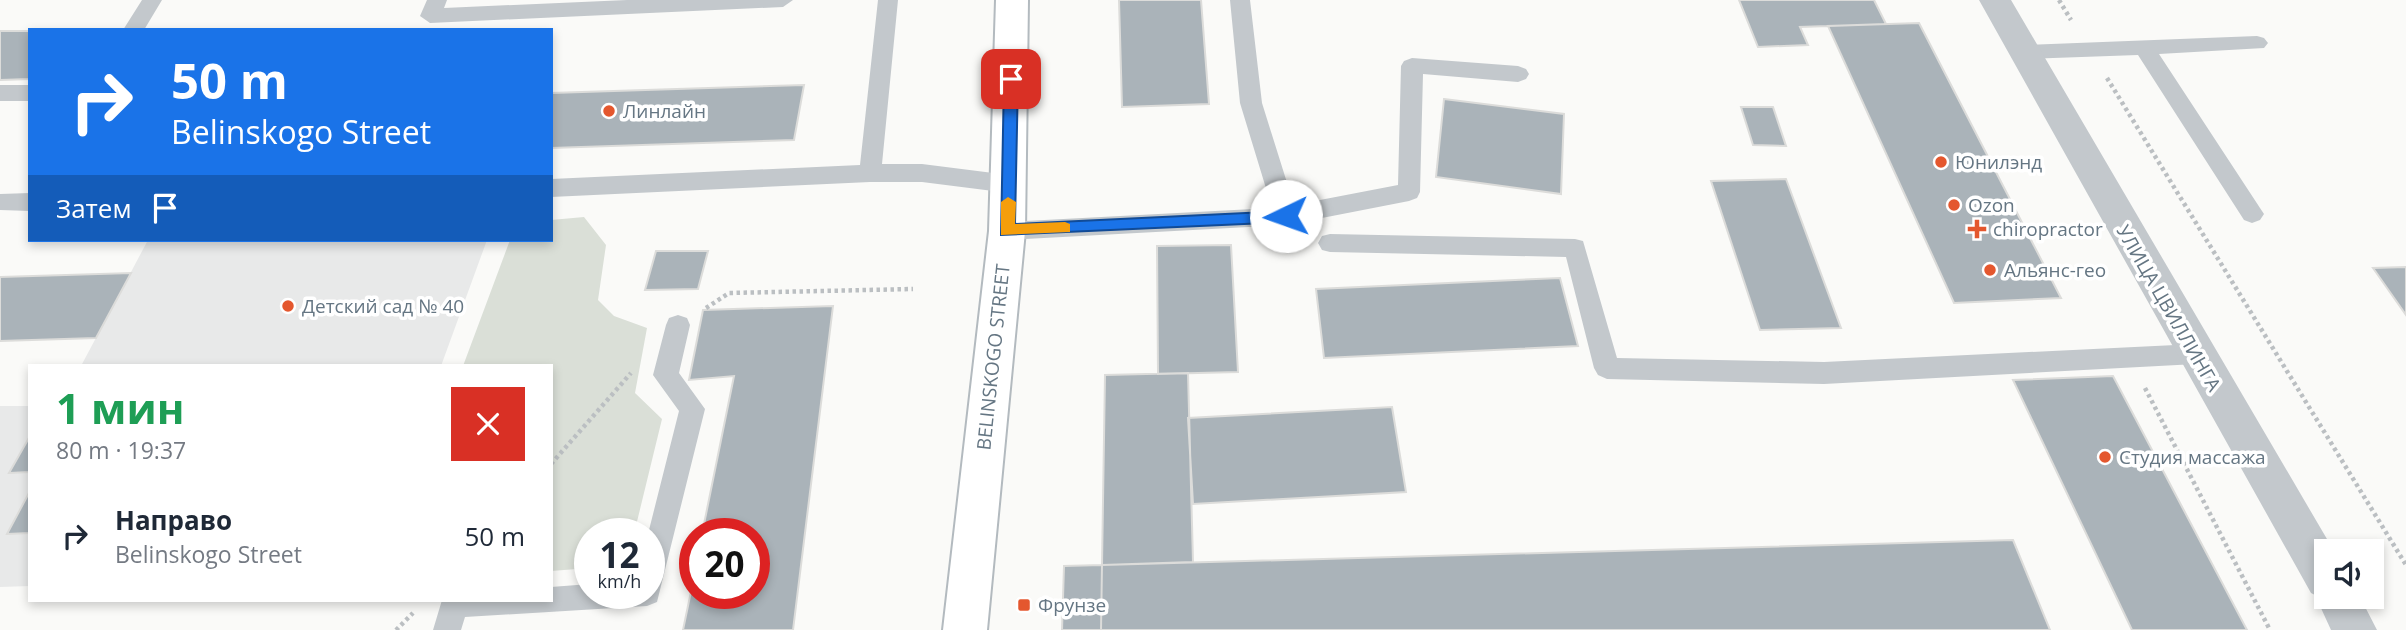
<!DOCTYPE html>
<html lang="ru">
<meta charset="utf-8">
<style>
body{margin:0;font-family:"Open Sans",sans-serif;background:#f2f2f3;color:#1f2937;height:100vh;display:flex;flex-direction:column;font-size:26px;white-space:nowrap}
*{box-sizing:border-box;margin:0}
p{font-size:23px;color:#747a83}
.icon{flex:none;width:38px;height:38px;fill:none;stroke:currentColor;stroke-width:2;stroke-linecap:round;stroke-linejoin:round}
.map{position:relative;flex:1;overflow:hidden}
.drawer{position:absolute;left:28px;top:364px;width:525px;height:238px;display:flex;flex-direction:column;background:#fff;border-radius:0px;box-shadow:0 4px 10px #0003}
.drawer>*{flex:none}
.guide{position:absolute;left:28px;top:28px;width:525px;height:214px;border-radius:0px;box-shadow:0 4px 10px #0003;background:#1a73e8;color:#fff;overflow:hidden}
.fabs{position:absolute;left:2314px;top:539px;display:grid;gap:14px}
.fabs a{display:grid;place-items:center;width:70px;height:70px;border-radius:0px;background:#fff;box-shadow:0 4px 10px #0003;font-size:35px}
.speed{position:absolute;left:574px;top:518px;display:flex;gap:14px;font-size:35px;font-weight:700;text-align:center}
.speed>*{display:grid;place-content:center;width:91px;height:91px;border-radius:50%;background:#fff;box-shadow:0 4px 10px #0003;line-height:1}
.speed small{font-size:18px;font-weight:400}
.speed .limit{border:10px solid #d22;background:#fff;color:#111}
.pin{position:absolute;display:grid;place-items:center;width:60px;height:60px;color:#fff;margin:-30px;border-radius:14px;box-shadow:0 4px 10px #0006}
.me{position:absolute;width:77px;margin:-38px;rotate:267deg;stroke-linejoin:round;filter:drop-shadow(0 0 5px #0008)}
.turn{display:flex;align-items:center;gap:24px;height:147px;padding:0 28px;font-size:32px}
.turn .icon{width:91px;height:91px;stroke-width:2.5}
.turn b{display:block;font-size:49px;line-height:60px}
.then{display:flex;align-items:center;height:66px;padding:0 28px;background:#0003;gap:14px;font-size:26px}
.round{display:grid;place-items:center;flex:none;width:74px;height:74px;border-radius:0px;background:#f2f2f3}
.head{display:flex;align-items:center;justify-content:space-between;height:119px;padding:0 28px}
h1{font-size:42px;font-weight:700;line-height:52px;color:#1e9e55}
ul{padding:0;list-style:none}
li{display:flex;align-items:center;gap:21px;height:105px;padding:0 28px}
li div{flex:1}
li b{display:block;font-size:26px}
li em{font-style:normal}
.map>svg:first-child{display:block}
.built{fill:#e8e9e9}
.green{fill:#dadfd7}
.building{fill:#aab3b9;stroke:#dcdcda;stroke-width:2}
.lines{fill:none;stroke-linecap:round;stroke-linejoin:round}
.secondary-casing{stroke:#b3babf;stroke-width:4}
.path{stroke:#bbbfc2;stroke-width:4.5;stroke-dasharray:3.5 3.5;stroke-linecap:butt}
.lane{fill:#c3c8cc;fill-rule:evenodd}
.street{fill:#c3c8cc;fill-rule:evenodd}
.secondary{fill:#fff;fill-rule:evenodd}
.route{fill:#1a73e8;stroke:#114b97;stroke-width:2}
.slow{fill:#f59e0b}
.poi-dot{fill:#e4572e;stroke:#fff;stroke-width:2.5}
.labels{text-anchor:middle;stroke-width:7;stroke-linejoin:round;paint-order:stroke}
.poi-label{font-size:19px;fill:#657683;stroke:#fff;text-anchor:start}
.street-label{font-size:19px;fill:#657683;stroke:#fff}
</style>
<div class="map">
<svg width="2406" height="630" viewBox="0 0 2406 630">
<rect width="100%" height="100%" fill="#fafaf8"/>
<!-- built -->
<path class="built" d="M148 240H487L441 366H81Z
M0 406H30V586L0 587Z"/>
<!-- green -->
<path class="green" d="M584 217 606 245 598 300 614 316 647 328 635 393 662 419 634 534H590V568L551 571V366H463L510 240H551V220Z"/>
<!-- building -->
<path class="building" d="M1119 0H1201L1209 104 1122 107Z
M1739 0H1874L1886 24 1800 27 1808 45 1758 47Z
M1919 23 2061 298 1954 303 1828 26Z
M0 31H30V79L0 80Z
M804 85 794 140 551 148V93Z
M1444 99 1564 114 1561 194 1436 177Z
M1741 107H1773L1786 146 1753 145Z
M1786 179 1841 328 1760 330 1711 181Z
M1231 245 1238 372 1158 374 1157 246Z
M656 251H708L698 289 645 290Z
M2406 267V315L2373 268Z
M131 273 96 338 0 341V277Z
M1560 278 1578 346 1324 358 1316 289Z
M833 306 793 630H683L695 572V593H754V534H702L734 376 689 380 703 310Z
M1188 373 1193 562 1102 565 1105 375Z
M2113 376 2247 630H2132L2013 380Z
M1392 407 1406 492 1193 504 1188 418Z
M30 436V472L9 473Z
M30 491V533L7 534Z
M2013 540 2050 630H1101L1102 565Z
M1102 565 1101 630H1062L1064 566Z"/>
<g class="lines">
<!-- secondary casing -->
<g class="secondary-casing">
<path id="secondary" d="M996 0H1028L1025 231 987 630H943L989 231Z"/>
</g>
<!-- path -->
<path class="path" d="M2059 0 2071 20
M2107 78 2406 565
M706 308 729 293 913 289
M2145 388 2270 630
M551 464 631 373
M396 630 413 613"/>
<!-- lane -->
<path class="lane" d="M142 0H162L144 30H123Z
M427 0H447L444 8 627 0H793L783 7 430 23 420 16Z
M878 0H898L882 164H922L1009 175 1017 178 1020 184 1017 190 1009 193 922 182H870L551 197V179L860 165Z
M1230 0H1250L1262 103 1294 205 1398 185 1401 66 1404 61 1412 58 1518 66 1526 69 1529 74 1526 79 1518 82 1423 74 1420 192 1417 198 1409 201 1286 225 1007 240 999 237 995 231 999 225 1007 222 1272 208 1240 103Z
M2257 36 2264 38 2268 43 2264 48 2159 54 2260 208 2264 214 2260 220 2252 223 2244 220 2138 55 2023 59 2016 57 2012 52 2016 47 2023 45Z
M0 85H30V101H0Z
M30 193V211L0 210V194Z
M1330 234 1575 239 1583 241 1617 358 1824 362 2196 344 2205 347 2208 354 2205 361 2196 364 1824 384 1607 379 1598 375 1594 368 1566 257 1330 252 1322 250 1318 243 1322 236Z
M678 315 687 318 690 325 679 373 705 409 657 602 647 606 465 617 461 630H433L442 600H551V587L590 584V593H649L648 534 679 411 653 375 666 325 669 318Z"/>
<!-- street -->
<path class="street" d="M1979 0H2011L2334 551H2326V597H2360L2377 630H2331L2315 595 2311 593Z"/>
<!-- secondary -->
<use href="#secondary" class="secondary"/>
</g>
<!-- route -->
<path class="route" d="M1011 74 1018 79 1015 224 1286 211 1294 216 1286 222 1001 235 1004 79Z"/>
<!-- slow -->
<path class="slow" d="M1008 197 1016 202 1015 224 1065 222 1070 224V232L1001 235V202Z"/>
<!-- markers -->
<g class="poi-dot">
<circle cx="609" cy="111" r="7"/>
<circle cx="1941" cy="162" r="7"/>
<circle cx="1954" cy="205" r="7"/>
<path d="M1973.5 218.5h7v7h7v7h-7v7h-7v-7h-7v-7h7z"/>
<circle cx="1990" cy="270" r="7"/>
<circle cx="288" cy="306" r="7"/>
<circle cx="2105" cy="457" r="7"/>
<rect x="1017" y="598" width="14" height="14" rx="3.5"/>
</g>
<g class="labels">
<!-- poi labels -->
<g class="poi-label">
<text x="623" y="118">Линлайн</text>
<text x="1955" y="169">Юнилэнд</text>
<text x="1968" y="212">Ozon</text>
<text x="1993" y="236">chiropractor</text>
<text x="2004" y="277">Альянс-гео</text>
<text x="302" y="313">Детский сад № 40</text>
<text x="2119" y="464">Студия массажа</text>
<text x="1038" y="612">Фрунзе</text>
</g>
<!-- street labels -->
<g class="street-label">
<text transform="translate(2169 308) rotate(60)" y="7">УЛИЦА ЦВИЛЛИНГА</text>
<text transform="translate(993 357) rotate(-84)" y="7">BELINSKOGO STREET</text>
</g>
</g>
</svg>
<div class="fabs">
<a><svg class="icon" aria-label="sound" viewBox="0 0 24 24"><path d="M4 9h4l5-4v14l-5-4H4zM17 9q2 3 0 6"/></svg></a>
</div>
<div class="speed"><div>12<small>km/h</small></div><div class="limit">20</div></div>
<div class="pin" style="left:1011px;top:79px;background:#d93025"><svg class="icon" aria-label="arrive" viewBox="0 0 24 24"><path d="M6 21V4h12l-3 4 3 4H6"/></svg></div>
<svg class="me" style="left:1286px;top:216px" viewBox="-20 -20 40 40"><circle r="19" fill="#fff"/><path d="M0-13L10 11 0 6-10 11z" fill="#1a73e8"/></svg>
<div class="guide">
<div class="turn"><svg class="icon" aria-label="right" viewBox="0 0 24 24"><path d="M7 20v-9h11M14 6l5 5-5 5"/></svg><div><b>50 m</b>Belinskogo Street</div></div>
<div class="then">Затем<svg class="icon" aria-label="arrive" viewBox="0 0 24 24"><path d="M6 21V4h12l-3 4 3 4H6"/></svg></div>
</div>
<section class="drawer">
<div class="head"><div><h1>1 мин</h1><p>80 m · 19:37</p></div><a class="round" style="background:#d93025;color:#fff"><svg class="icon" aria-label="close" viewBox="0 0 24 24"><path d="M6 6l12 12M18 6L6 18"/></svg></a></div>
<ul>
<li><svg class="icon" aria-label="right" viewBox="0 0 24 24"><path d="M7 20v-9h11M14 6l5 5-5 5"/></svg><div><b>Направо</b><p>Belinskogo Street</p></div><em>50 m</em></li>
</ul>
</section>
</div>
